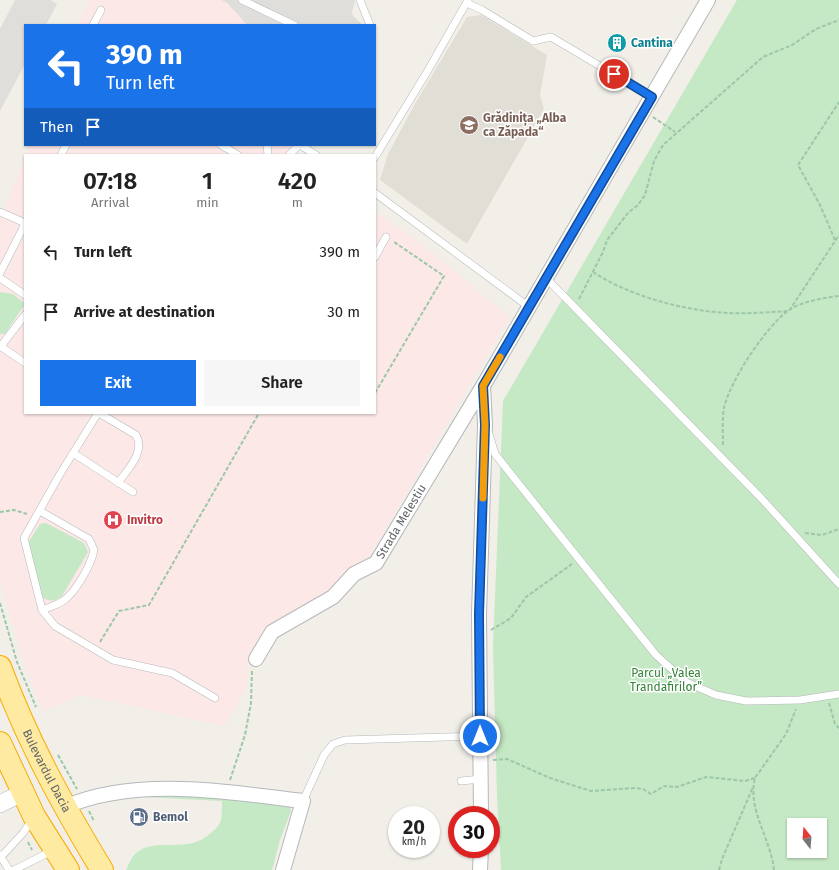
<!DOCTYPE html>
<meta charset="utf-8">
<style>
body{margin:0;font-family:"Fira Sans",sans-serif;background:#f6f6f6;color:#222;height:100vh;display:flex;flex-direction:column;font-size:15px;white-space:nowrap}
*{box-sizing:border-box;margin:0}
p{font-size:13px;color:#767676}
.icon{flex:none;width:22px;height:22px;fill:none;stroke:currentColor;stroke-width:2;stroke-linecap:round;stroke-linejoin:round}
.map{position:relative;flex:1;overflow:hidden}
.sheet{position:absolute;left:24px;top:154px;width:352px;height:260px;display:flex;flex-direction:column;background:#fff;border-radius:0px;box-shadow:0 1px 3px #0004}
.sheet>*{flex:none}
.guide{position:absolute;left:24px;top:24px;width:352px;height:122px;border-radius:0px;box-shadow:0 1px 3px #0004;background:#1a73e8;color:#fff;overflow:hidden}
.needle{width:26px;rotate:343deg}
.buttons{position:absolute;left:787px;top:818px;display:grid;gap:8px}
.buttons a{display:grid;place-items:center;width:40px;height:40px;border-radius:0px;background:#fff;box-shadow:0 1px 3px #0004;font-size:20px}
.speed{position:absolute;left:388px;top:806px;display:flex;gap:8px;font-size:20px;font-weight:700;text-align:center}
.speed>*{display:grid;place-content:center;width:52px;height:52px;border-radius:50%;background:#fff;box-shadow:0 1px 3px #0004;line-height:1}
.speed small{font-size:10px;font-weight:400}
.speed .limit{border:6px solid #d22;background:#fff;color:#111}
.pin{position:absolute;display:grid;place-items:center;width:34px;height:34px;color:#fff;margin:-17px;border:2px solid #fff;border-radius:50%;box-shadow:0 1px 4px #0007}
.me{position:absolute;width:44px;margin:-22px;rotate:0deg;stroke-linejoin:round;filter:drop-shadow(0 0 3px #0008)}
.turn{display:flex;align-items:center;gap:14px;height:84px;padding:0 16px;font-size:18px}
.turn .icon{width:52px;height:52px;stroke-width:2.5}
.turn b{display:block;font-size:28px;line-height:34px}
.then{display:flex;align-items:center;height:38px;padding:0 16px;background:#0003;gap:8px;font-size:15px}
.eta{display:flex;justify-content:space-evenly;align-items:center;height:68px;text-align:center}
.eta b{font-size:24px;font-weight:600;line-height:28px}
.primary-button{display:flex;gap:8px;margin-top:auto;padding:8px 16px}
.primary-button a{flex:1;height:46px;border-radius:0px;background:#1a73e8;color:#fff;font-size:16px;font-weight:600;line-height:46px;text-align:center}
.primary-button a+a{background:#f6f6f6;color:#222}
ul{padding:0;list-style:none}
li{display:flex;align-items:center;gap:12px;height:60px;padding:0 16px}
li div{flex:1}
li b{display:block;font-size:15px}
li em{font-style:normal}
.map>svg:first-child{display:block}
.industrial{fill:#e0deda}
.education{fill:#e1ded6}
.medical{fill:#fce8e6}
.green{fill:#c5e8c5;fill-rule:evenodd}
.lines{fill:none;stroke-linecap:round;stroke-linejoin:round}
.service-casing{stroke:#b5b8bc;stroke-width:8}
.minor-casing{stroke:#b5b8bc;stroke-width:16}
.tertiary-casing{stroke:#b5b8bc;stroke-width:18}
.trunk-casing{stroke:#f9ab00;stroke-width:24}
.path{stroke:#9cc7a9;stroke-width:2;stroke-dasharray:4 2;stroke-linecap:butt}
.service{stroke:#fff;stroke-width:7}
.minor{stroke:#fff;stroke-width:14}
.tertiary{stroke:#fff;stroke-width:17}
.trunk{stroke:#feeaa1;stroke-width:22}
.route-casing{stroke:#114b97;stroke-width:10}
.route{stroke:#1a73e8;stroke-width:7}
.slow{stroke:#f59e0b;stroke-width:7}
.labels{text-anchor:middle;stroke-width:3;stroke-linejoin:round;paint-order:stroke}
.culture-label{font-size:12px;font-weight:bold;fill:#0d838f;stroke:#fff;text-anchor:start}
.education-label{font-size:12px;font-weight:bold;fill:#785e54;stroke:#fff;text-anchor:start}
.health-label{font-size:12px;font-weight:bold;fill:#be3a42;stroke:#fff;text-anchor:start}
.street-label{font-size:12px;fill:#5f6368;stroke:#fff}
.park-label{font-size:12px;fill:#348238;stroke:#fff}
.service-label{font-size:12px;font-weight:bold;fill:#4e5e75;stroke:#fff;text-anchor:start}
</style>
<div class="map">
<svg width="839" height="870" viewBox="0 0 839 870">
<rect width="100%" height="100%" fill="#f1efe8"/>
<!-- industrial -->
<path class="industrial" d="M15 0H50L57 4 46 25H25V64L0 111V29Z
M221 0H355L352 12 353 16 363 25H247L227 3Z"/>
<!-- education -->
<path class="education" d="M481 15 547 55 540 95 544 109 467 244 380 180 388 154 416 102 467 17Z"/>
<!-- medical -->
<path class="medical" d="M89 0H221L227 3 247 25H78Z
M30 145H289L300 155H26Z
M25 157V413H375V211L431 251 509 317 368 559 364 558 363 562 327 595 267 630 246 665 248 672 245 690 224 726 81 695 43 712 25 665 0 582V220Z"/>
<!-- green -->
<path class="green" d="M737 0H839V870H501L497 796 493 646 503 401ZM794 825H820V851H794Z
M0 292 13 294 25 304 5 334H0Z
M46 523 84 543 88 552 62 596C56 601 50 602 43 598L28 543 40 524Z
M123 796 226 797 289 803 291 811 280 840 272 870H126C129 864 131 858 135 854 155 835 188 856 212 832 216 829 220 824 221 820 222 814 222 807 222 801Z"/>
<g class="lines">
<!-- service casing -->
<g class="service-casing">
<path id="service" d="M242 0 294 25
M360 0 370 25
M467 3 482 10 533 41 551 37 652 97
M93 25 101 10
M221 145 238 155
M267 145 268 155
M300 145 316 155
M61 155 66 145
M289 155 299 145
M375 157 427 72 468 0
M375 193 529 307
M0 212 25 223
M375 257 386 237
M0 273 25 224
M0 278 25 295
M546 278 762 499 839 584
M0 346 25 363
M1 346 25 315
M99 413 136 435C146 452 127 470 118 483
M489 434 495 454 558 533 656 655 686 682 716 695 746 701 800 700 839 694
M73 453 133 492
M40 511 89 539 94 550C91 565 76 592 63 601 57 605 49 607 42 610L24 538 60 474 98 413
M42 610 55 626 113 660 172 673 215 698
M461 781 481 779
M303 801 324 755 333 744 345 740 480 736
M0 855 9 870
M1 857 23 833 32 820
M14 870 54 850"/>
</g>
<!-- minor casing -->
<g class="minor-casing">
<g id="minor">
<path id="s1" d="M256 659 272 632 333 597 354 574 376 563 483 386 708 0"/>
<path d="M65 807C135 776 228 792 303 801L283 870"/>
<path d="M481 815 479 614 485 425 483 386"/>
<path d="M480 870 481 849"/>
</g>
</g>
<!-- tertiary casing -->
<g class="tertiary-casing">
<path id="tertiary" d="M0 804 22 793"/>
</g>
<!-- trunk casing -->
<g class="trunk-casing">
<g id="trunk">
<path id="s2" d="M0 667C27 740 62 804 102 870"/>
<path d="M0 743 34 816 68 870"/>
</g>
</g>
<!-- path -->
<path class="path" d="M653 117 675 132
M835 240 820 205 798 165 839 102
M593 272C629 296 685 311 728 313 748 314 769 312 789 311L839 235
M579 299 603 252 607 240 628 213 638 205 645 195 654 161 663 145 763 57 792 45 816 29 839 20
M375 393 444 276 394 242
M723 445C723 434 722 420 724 408 730 381 766 326 789 310 803 301 823 298 839 296
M0 512 14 510 27 514
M805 533 822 535 839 529
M0 603 17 662 36 707
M491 630 511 618 526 597 572 564
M100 642 119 611 149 605 259 413
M829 703 835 724 839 728
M58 755 77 789
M493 760 507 759 550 778 591 791 634 788 643 789 651 794 664 786 677 787 706 777 745 781 755 778
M230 780 245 735 251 703 252 670
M89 811 94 821
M28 842 32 850
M719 870 722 859 753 787
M774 870C771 839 747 810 755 778L786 734 796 709"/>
<!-- service -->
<use href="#service" class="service"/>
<!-- minor -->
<use href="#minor" class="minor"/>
<!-- tertiary -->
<use href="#tertiary" class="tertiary"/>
<!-- trunk -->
<use href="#trunk" class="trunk"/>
</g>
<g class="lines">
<!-- route casing -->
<g class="route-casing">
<path id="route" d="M480 736 479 614 485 425 483 386 652 97 614 74"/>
</g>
<!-- route -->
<use href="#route" class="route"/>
<!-- slow -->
<path class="slow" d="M483 498 485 425 483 386 500 357"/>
</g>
<!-- icons -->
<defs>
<g id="building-disc" transform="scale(1)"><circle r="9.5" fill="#0f9aa8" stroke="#fff"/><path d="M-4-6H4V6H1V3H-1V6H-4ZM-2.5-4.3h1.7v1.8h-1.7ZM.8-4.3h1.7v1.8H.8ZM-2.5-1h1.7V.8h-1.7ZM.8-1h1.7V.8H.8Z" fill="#fff"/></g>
<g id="school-disc" transform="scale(1)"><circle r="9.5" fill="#8d6e63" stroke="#fff"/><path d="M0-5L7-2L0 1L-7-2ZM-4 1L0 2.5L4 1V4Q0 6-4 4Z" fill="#fff"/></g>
<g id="hospital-disc" transform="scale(1)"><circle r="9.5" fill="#e0444e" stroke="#fff"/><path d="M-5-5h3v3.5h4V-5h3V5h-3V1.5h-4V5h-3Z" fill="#fff"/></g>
<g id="fuel-disc" transform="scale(1)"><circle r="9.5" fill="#5c6f8a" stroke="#fff"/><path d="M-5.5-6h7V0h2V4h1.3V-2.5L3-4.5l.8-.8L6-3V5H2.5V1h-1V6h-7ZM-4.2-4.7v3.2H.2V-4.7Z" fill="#fff"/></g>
</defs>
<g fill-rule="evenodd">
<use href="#building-disc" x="617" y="43"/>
<use href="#school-disc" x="469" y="125"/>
<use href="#hospital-disc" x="113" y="520"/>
<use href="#fuel-disc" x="139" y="817"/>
</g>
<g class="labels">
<!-- culture labels -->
<g class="culture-label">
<text x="631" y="47">Cantina</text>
</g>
<!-- education labels -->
<g class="education-label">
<text x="483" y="122">Grădinița „Alba<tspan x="483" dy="14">ca Zăpada“</tspan></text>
</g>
<!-- health labels -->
<g class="health-label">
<text x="127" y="524">Invitro</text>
</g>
<!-- street labels -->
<g class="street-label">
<text dy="4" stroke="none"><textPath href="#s1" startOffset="206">Strada Melestiu</textPath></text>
<text dy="4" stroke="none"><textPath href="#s2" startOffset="114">Bulevardul Dacia</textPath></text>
</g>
<!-- park labels -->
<g class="park-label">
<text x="666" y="677">Parcul „Valea<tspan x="666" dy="14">Trandafirilor”</tspan></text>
</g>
<!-- service labels -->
<g class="service-label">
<text x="153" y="821">Bemol</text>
</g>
</g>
</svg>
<div class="buttons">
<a><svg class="needle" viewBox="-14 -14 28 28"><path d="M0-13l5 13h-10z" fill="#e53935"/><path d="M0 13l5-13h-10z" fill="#767676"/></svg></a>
</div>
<div class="speed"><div>20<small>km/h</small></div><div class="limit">30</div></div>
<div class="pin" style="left:614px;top:74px;background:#d93025"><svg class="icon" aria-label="arrive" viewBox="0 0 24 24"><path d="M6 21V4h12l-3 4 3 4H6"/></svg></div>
<svg class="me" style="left:480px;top:736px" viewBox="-20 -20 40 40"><circle r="17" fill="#1a73e8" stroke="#fff" stroke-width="3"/><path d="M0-11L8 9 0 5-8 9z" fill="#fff"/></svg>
<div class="guide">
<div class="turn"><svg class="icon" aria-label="left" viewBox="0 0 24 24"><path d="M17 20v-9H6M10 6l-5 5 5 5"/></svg><div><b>390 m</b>Turn left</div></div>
<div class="then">Then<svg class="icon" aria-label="arrive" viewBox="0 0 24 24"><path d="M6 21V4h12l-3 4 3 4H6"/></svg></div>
</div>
<section class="sheet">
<div class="eta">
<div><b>07:18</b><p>Arrival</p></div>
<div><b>1</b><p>min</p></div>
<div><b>420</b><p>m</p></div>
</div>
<ul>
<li><svg class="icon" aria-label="left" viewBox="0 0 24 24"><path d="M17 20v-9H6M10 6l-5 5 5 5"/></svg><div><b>Turn left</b></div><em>390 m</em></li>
<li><svg class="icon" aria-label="arrive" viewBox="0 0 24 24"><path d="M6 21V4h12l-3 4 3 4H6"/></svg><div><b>Arrive at destination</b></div><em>30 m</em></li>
</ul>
<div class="primary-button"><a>Exit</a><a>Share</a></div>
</section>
</div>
